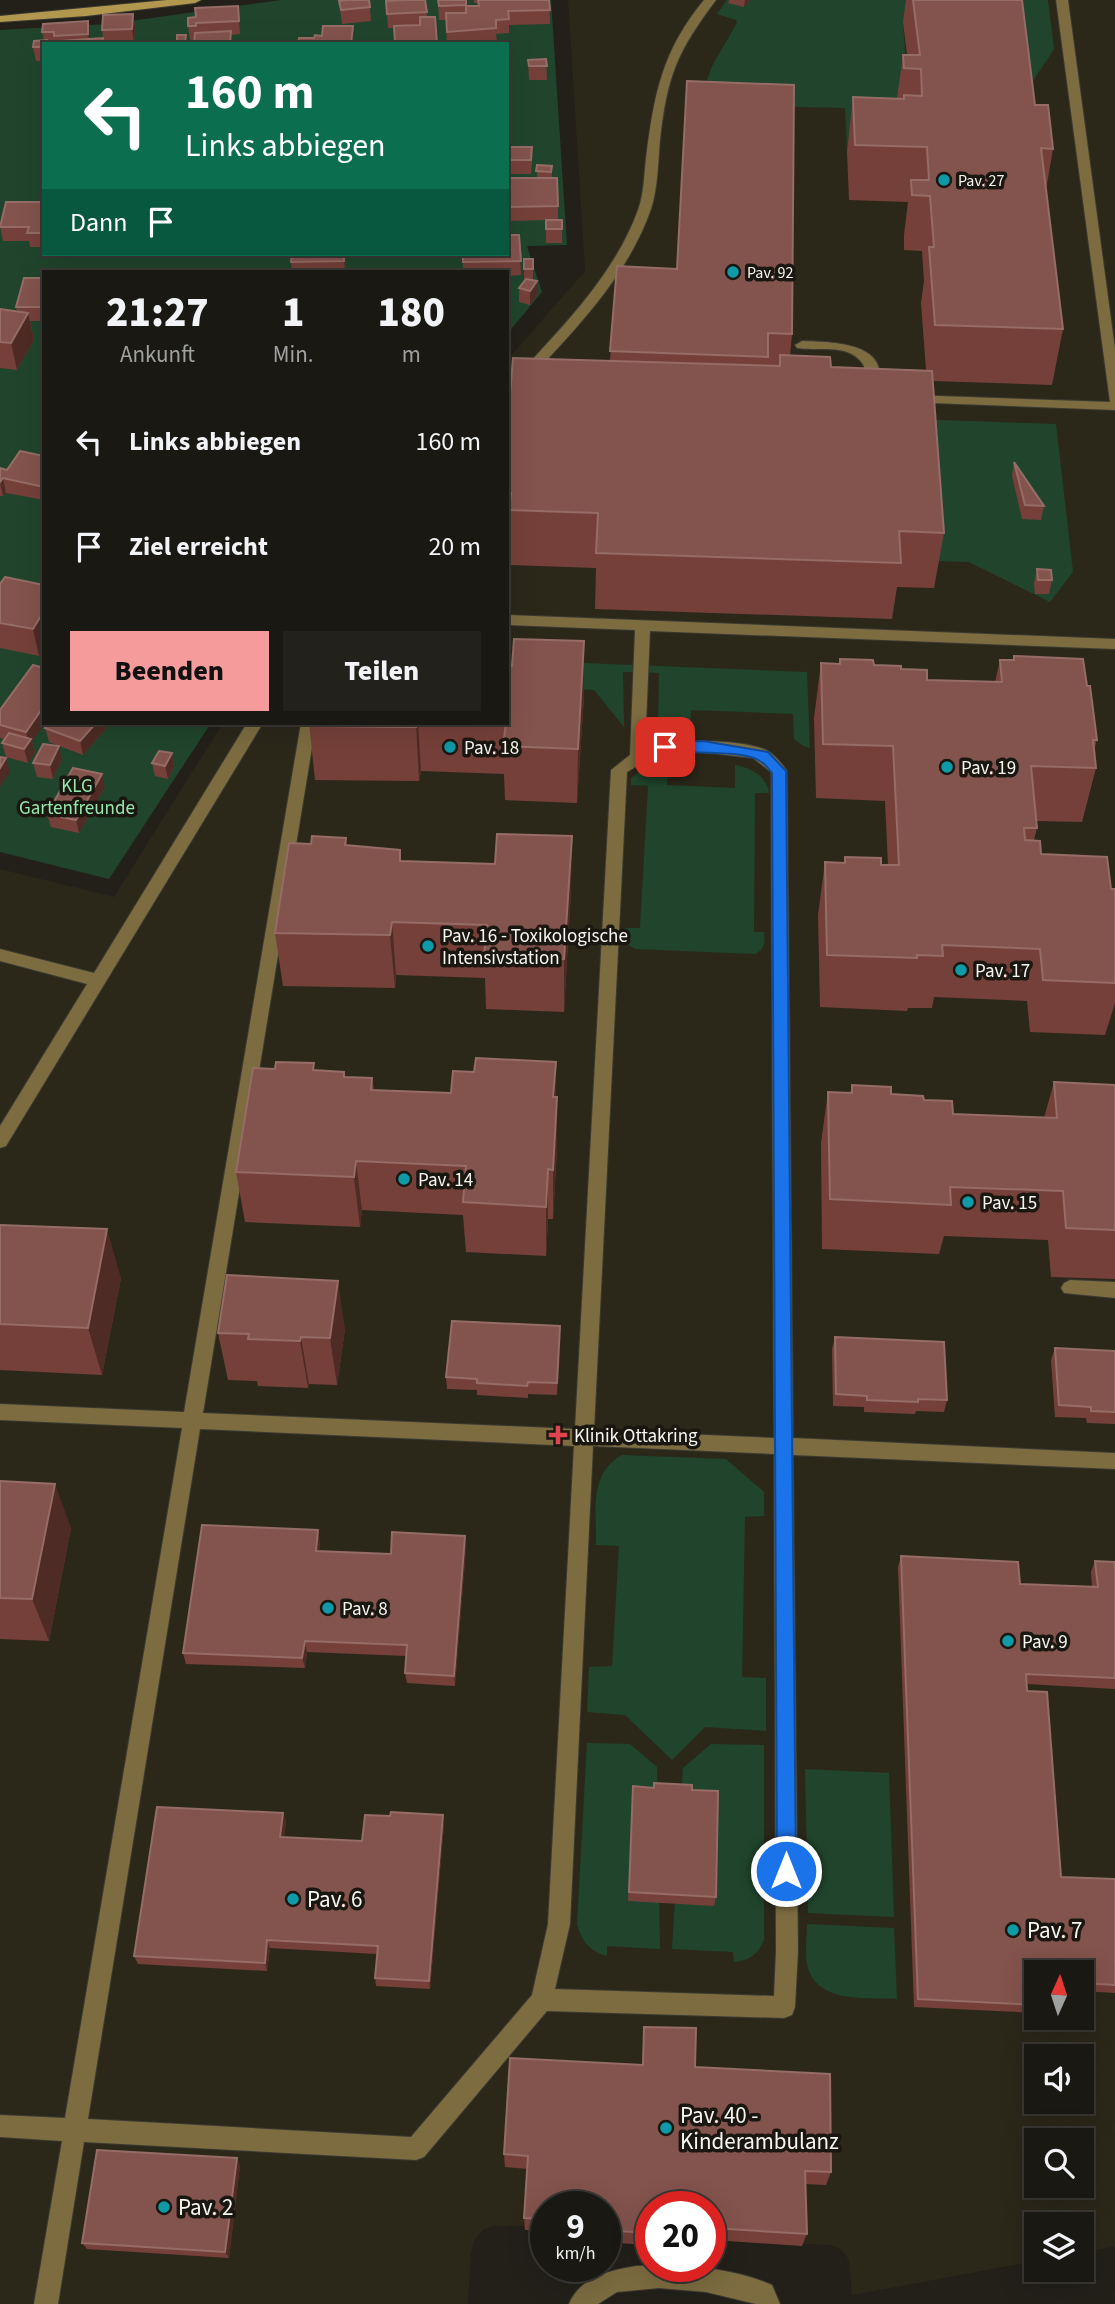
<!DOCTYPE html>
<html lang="de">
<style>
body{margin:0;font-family:"Source Sans 3",sans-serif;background:#23211c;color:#f1f3f6;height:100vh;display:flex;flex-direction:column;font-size:26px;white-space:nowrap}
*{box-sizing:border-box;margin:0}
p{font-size:23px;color:#9fa0a0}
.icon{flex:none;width:38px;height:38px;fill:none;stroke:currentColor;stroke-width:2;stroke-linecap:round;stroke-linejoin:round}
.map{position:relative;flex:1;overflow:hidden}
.side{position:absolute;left:42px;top:270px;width:467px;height:455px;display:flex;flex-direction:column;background:#1a1813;border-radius:0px;box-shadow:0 7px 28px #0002,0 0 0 2px #383733}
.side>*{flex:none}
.hud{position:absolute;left:42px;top:42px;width:467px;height:214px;border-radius:0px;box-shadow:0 7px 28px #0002,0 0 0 2px #383733;background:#0b6e4f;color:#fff;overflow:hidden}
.needle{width:46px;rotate:3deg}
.buttons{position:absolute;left:1024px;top:1960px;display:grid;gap:14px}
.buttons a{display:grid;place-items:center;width:70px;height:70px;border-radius:0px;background:#1a1813;box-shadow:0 7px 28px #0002,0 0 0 2px #383733;font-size:35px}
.speed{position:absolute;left:530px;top:2191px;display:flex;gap:14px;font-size:35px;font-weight:700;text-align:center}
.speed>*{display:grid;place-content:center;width:91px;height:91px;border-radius:50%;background:#1a1813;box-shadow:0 7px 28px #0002,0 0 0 2px #383733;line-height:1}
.speed small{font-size:18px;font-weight:400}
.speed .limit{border:10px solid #d22;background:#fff;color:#111}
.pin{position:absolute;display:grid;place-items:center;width:60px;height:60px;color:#fff;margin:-30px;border-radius:14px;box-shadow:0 4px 10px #0006}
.me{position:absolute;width:77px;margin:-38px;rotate:0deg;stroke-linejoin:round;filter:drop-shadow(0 0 5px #0008)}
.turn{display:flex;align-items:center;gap:24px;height:147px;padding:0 28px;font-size:32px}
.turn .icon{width:91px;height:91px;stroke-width:2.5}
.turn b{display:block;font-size:49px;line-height:60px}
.then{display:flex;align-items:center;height:66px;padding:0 28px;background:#0003;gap:14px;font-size:26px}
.eta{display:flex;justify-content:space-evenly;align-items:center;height:119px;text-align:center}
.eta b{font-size:42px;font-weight:800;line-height:49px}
.cta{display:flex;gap:14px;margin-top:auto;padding:14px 28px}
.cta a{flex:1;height:80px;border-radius:0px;background:#f59b9c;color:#111;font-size:28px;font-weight:800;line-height:80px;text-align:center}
.cta a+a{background:#23211c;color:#f1f3f6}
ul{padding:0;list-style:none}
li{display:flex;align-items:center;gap:21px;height:105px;padding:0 28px}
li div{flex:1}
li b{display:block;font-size:26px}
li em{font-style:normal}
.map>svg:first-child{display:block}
.built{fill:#2b281a;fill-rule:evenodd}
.green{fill:#20452c;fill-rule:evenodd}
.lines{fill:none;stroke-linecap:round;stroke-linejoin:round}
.lane-casing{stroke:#3b3a33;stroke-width:2}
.secondary-casing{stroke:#3b3a33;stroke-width:2}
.lane{fill:#7c6c40;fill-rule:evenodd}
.secondary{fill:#b2974e;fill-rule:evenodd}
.wall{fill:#76403a}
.shaded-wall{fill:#4e2b24}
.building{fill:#83534d;stroke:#956c66;stroke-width:2}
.route{fill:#1a73e8;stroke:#114b97;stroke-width:2}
.culture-dot{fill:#0f9aa8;stroke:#191710;stroke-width:2.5}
.health-dot{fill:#e0444e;stroke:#191710;stroke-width:2.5}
.labels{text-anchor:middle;stroke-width:7;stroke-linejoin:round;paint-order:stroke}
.far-poi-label{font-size:16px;fill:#f6f5ef;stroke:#191710;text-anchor:start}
.poi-label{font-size:19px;fill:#f6f5ef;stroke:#191710;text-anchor:start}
.park-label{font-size:19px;fill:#95e7ad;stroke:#191710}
.near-poi-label{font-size:23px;fill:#f6f5ef;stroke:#191710;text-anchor:start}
</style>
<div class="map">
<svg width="1115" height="2304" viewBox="0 0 1115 2304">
<rect width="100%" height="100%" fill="#222019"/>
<!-- built -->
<path class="built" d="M568 0H1115V2246L1082 2253V2224H1036V2261L852 2295 849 2260 842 2250 832 2245 711 2240 710 2207H651V2245L616 2243V2235L606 2234V2207H546V2231L525 2230V2226H494L484 2229 475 2239 471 2252 468 2304H0V869L114 897 223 723H508V359L585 271ZM1036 1972H1082V2018H1036ZM1036 2056H1082V2102H1036ZM1036 2140H1082V2186H1036Z"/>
<!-- green -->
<path class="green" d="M281 0H551L567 245 527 246 542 292 508 333V271H44V723H211L109 879 0 852V30L109 24ZM44 44H508V254H44Z
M727 0H1048L1054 49 1027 90 903 22 906 66 897 153 847 152 845 108 724 105 702 94 712 66 737 23 736 20 717 14Z
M880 418 1056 424 1073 572 1050 602 969 562 933 561Z
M508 660 807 672 810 748 803 746 794 739 793 714 691 710 690 731 658 729 659 673 623 672 624 727 594 690 508 687Z
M668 761 667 785 735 788V765C751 768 767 776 769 793H755L754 932H764C765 943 765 949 755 954L635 949 624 942V928H640L648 786 631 785V778L649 765Z
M622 1455 726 1459 764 1492V1516L745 1517 742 1677 766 1678V1731L705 1727 672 1760 625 1715 587 1712 589 1667 612 1666 619 1546 596 1545C597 1511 588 1474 622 1455Z
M587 1743 630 1744 657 1767 660 1949 607 1946V1956C589 1951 582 1941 577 1924Z
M711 1744 764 1745V1939C759 1954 749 1961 734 1962L733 1952 672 1949 683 1768Z
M805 1769 889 1773 894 1917 808 1913Z
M807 1924 894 1928 897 1999C867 1997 819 2004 808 1968 804 1956 807 1937 807 1924Z"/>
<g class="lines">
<!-- lane casing -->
<g class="lane-casing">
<path id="lane" d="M704 0H716C677 52 667 76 660 140 658 163 658 187 651 209 626 282 564 341 513 396L508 397V386C556 333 613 279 638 210 644 194 644 175 646 158 654 94 662 51 704 0Z
M1056 0H1068L1115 349V410L905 402 903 399 910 395 1110 402Z
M802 341C833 342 896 342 876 393H866L864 390V366C850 342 820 352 797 348L795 345Z
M508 615 1115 639V649L650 631 645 748C672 739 743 738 768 751 776 756 782 764 787 771L793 1438 1115 1453V1469L793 1455 798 1951 795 2007 792 2015 784 2018 547 2011 424 2157 416 2160 84 2142 58 2304H34L62 2141 0 2137V2115L65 2118 182 1428 0 1420V1404L184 1412 301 723H316L203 1413 575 1429 611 770 630 755 635 630 508 625ZM672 752H701L753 758 771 772 774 1438 594 1430 627 772 651 758ZM200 1429 574 1446 548 1924 532 1995 411 2137 88 2119ZM593 1446 774 1454 776 1951 774 1996 555 1989 570 1924Z
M247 723H263L6 1146 0 1148V1126L87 984 0 961V949L94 973Z
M1070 1280 1115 1282V1298L1064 1293 1061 1288 1064 1283Z
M637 2266C680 2264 731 2267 772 2285L780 2304H756L706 2292 659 2288 617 2292 598 2304H569C580 2277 611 2270 637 2266Z"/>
</g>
<!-- secondary casing -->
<g class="secondary-casing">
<path id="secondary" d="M167 0H201L195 3 86 16 0 22V16Z"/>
</g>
<!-- lane -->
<use href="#lane" class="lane"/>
<!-- secondary -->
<use href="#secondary" class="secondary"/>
</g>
<!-- wall -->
<path class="wall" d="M425 0 427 17 437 44 394 28H388L386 1Z
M438 0H466V6H478V3H474V0H549L550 24 509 25V33L496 34 497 42 475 44H447L446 20H439Z
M729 0H750L744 7 728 3Z
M906 0H1022L1035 105 1053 149 1046 190 1063 329 1052 385 933 381 944 533 934 588 897 587 892 619 595 609 596 568 510 565V548H508V418L610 361 617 266 792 334 790 356 831 367 926 370 921 303 924 281 922 251 904 250V235L908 202 849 200 847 152 853 97 897 98 903 55H907L903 22Z
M339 1 370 7 371 21 342 24Z
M238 6 240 34 190 40 188 26 196 17Z
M133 14 135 27 134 43 104 44 102 30Z
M88 21 90 39 103 44H44V61H36L33 47 44 40 42 32Z
M546 59 547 80H529L528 60Z
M508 147 532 161 531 174H508Z
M537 165 552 166V178L558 206V220H562V243H546V220L510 221 509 178H537Z
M44 202V247H30L29 241H3L0 225Z
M519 235 521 275 508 276V271H449L463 270V254Z
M292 254H346L345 271H292L291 262Z
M524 259H533V280L537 295 530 305 519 302V288L524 282Z
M44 278V321H30L34 340 17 370 0 368V309L17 311 16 307Z
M44 456V500L6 493 3 496H0V468L7 470Z
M1014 462 1044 506 1041 520 1022 519 1012 476Z
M1037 569 1052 580 1049 594H1035L1034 583Z
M0 584 44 585V648L39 656 0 648Z
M1014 656 1087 686 1097 740 1094 750 1096 768 1082 822 1036 821 1037 828 1034 840 1041 854 1115 890V1003L1105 1035 1030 1032 1027 1001 934 997 932 1008H908L907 1011 820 1007 818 915 825 862 844 863 845 857 881 865H888L885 801 816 798 814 718 821 663 840 664V659L901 669 927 680 995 682 1000 660H1013Z
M33 665 32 742 35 753 28 763 6 757 2 743 5 739 0 738V710Z
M584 696 577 803 505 800 504 774 421 771 419 781 315 780 309 723H508Z
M50 723H111L83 755 49 742 45 728Z
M152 723H167L165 726Z
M172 753 174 767 168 779 155 776 152 763Z
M62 760 53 779 37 777 33 763Z
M105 787 79 833 51 827 47 814Z
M346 838 347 845 401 861 571 889 564 1012 486 1009 485 978 396 975 395 988 283 986 275 933Z
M315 1070 345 1077 372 1078 374 1090 556 1097 557 1148 553 1219H548L546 1256 466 1252 463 1215 362 1210 360 1227 245 1222 236 1172Z
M1054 1082 1115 1085V1279L1051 1277 1048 1240 944 1236 939 1254 822 1249 821 1143 828 1092 850 1093 852 1085 924 1100 953 1114 1044 1118Z
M0 1225 121 1278 102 1375 0 1370Z
M560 1326 557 1395 528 1394V1398L477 1395V1390L447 1389 446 1377Z
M345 1329 337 1385 309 1384 308 1388 258 1386 257 1381 228 1380 218 1333Z
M835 1337 947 1400 944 1412 916 1411 915 1414 864 1412V1407L833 1406 832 1349Z
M1055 1348 1115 1351V1424L1087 1423 1086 1418 1055 1417 1051 1360Z
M0 1481 71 1528 49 1641 0 1639Z
M465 1536 466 1547 455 1686 407 1683 405 1673 407 1656 307 1652 305 1668 186 1664 183 1653 320 1541 319 1551 391 1554Z
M901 1556 1020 1584 1092 1587 1091 1572 1095 1561 1115 1562V1689L1027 1684 1061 1877 1115 1879V1993L1082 1991V1972H1036V2013L914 2007 898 1567Z
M633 1786 692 1790 716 1897 714 1906 628 1901Z
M283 1813 286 1822 284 1837 362 1841 444 1824 430 1989 376 1986 375 1978 377 1954 270 1948 267 1971 138 1964 134 1956Z
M644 2027 831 2172 826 2185 805 2184 807 2234 802 2246 712 2240 710 2245V2207H651V2245L616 2243 617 2235 606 2234V2207H546V2231L525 2230 524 2218 527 2169 505 2167 504 2154 642 2065Z
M240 2165 229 2258 87 2249 82 2243Z"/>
<!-- shaded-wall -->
<path class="shaded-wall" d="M745 0H750L744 7Z
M133 14 135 27 134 43 132 29Z
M88 21 90 35V44L88 34Z
M43 226 44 232V247L41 233Z
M344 254H346L345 271 344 261Z
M537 281V295L530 305V291Z
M28 313 34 340 17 370 11 343Z
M3 478 6 493 3 496 0 482Z
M44 611V648L39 656 33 629Z
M584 641V696L577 803 578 749Z
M44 706V723H45L32 742 35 753 28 763 24 749 29 743 26 732Z
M96 723H111L83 755 80 741Z
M416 723H418L421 771 419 781Z
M59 746 62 760 53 779 50 765Z
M172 753 174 767 168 779 165 766Z
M6 758 10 772 0 787V768Z
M102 774 105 787 79 833 76 820Z
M572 836 571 889 564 1012V959Z
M392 922 396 975 395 988 390 935Z
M556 1062V1113L553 1097Z
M557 1097V1148L553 1219V1170Z
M356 1161 362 1210 360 1227 354 1177Z
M548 1169V1219L546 1256V1207Z
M107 1229 121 1278 102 1375 88 1328Z
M338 1281 345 1329 337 1385 330 1338Z
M301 1337 309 1384 308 1388 300 1341Z
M55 1484 71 1528 49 1641 32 1599Z
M318 1530 320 1541 318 1562 316 1551Z
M465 1536 466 1547 455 1686 454 1676Z
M305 1641 307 1652 305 1668 302 1658Z
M283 1813 286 1822 283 1846 280 1837Z
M443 1815 444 1824 430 1989 429 1981Z
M267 1940 270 1948 267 1971 265 1963Z
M237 2158 240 2165 229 2258 225 2252Z"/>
<!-- building -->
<path class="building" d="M349 0H369L370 7 341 10 339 1Z
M407 0H425L427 12 387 14 386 1Z
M438 0H466V5L439 6Z
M478 0H549L550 10 508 11 509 19 496 20V28L447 32 446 13H466V6H479Z
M913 0H1022L1035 105H1048L1053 149 1041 148 1063 329 935 325 929 247H934L930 196 912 195 911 180H929L927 147 855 145 853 97 904 99V95L922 96 921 69 904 68 903 55H920Z
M238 6 239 21 196 23V26H188V18L196 17 195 8Z
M133 14 132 29 102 30 103 15Z
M420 17H435L437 44H395L394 26 420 25Z
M88 21V34L54 36V32H42L43 24Z
M323 26H353L351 44H322V42H313V44H298L299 38H314L315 35 322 36Z
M231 31 230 44H194L195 33Z
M177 35H186L185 42H177Z
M103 38 102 44H61V41Z
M47 40V44H44V47H33L34 41Z
M546 59 547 66H529L528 60Z
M687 81 794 85 792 334 768 333V357L610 351 617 266 677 269Z
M508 147H532L531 160H508Z
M537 165 552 166 551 172 536 171Z
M509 178H557L558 206 510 207Z
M6 202H44L42 208H44V226H43L41 233H27L29 227H0Z
M546 220H562V229H546Z
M508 235H519L521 261 463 262V254H508Z
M292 254H344V261L291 262Z
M524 259H533V269H524Z
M502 269V271H449V270Z
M24 278H44V307H16Z
M526 279 537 281 530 291 519 288Z
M0 309 28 313 11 343 0 342Z
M780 355 830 357 831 367 932 371 944 533 899 531 901 563 596 553 598 513 509 510 511 493H508V418L513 358 780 366Z
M20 451 44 456V487L3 478 0 482V468L7 470Z
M1014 462 1044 506 1025 505Z
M1037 569 1051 570 1052 580H1038Z
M5 577 44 585V611L33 629 0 623V584Z
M514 639 584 641 578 749 503 746 506 723H508V666H512Z
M1014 656 1083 659 1087 686H1090L1097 740H1093L1096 768 1031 766 1037 828H1024L1025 840 1040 841 1041 854 1107 857 1111 889H1115V983L1043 980 1040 949 942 945 943 956 917 955V958L827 955 825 862 845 863V857L881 858V865H899L893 746 823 744 821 663 840 664V659L873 660 874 665 901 666V669L927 670V680L1002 682 1000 660H1014Z
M33 665 44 668V706L26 732 0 725V710Z
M50 723H96L80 741 45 728Z
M309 723H416V727L309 726Z
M9 733 31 739 24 749 2 743Z
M43 744 59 746 50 765 33 763Z
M159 751 172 753 165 766 152 763Z
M0 757 6 758 0 768Z
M73 768 102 774 76 820 47 814Z
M497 834 572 836 564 959 484 957 487 925 392 922 390 935 275 933 289 843 311 844 312 836 346 838 345 845 400 850V861L495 864Z
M476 1058 556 1062 553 1097H557L553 1170 548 1169 546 1207 463 1202 466 1166 356 1161 354 1177 236 1172 253 1068 275 1069 276 1062 314 1063 313 1070 344 1072V1077L372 1078 371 1090 451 1093 453 1071 474 1072Z
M1054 1082 1115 1085V1230L1066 1228 1063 1191 950 1187 951 1205 830 1199 828 1092 852 1093V1085L891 1087V1094L923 1096 924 1100 952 1101 953 1114 1057 1118Z
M0 1225 107 1229 88 1328 0 1324Z
M227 1275 338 1281 330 1338 301 1337 300 1341 248 1339 249 1334 218 1333Z
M452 1321 560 1326 557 1383 528 1382 527 1386 477 1383V1379L446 1377Z
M835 1337 944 1342 947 1400 918 1399V1402L867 1400V1396L836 1394Z
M1055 1348 1115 1351V1412L1091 1411V1407L1059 1405Z
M0 1481 55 1484 32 1599 0 1598Z
M202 1525 318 1530 316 1551 391 1554 392 1532 465 1536 454 1676 405 1673 407 1645 305 1641 302 1658 183 1653Z
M901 1556 1018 1562 1020 1584 1098 1587 1095 1561 1115 1562V1678L1026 1674 1027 1691 1047 1692 1061 1877 1115 1879V1985L1082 1983V1972H1036V2005L918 1999Z
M654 1783 692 1785V1790L718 1791 716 1897 629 1892 633 1786 654 1788Z
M157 1807 283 1813 280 1837 362 1841 365 1815 390 1816 391 1812 443 1815 429 1981 375 1978 378 1946 267 1940 265 1963 134 1956Z
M644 2027 696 2028 695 2067 830 2074 831 2172 805 2171 807 2234 713 2228V2236H710V2207H651V2233L617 2231 618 2223 606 2222V2207H546V2219L524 2218 528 2156 504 2154 510 2058 643 2065Z
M97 2150 237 2158 225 2252 82 2243Z"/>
<!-- route -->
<path class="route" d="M703 741 768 752 786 771 796 1871 793 1878 786 1881 780 1878 777 1871 772 773C769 769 765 764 760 761 739 747 667 757 658 747L665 742Z"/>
<!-- markers -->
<g class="culture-dot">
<circle cx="944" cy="180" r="7"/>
<circle cx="733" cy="272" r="7"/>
<circle cx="450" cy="747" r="7"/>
<circle cx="947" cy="767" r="7"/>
<circle cx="428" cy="946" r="7"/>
<circle cx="961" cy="970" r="7"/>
<circle cx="404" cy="1179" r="7"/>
<circle cx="968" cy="1202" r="7"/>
<circle cx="328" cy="1608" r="7"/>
<circle cx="1008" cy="1641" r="7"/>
<circle cx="293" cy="1899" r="7"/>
<circle cx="1013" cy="1930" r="7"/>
<circle cx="666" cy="2128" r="7"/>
<circle cx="164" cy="2207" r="7"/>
</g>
<path class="health-dot" d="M554.5 1424.5h7v7h7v7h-7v7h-7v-7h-7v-7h7z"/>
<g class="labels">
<!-- far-poi labels -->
<g class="far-poi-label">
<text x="958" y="186">Pav. 27</text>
<text x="747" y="278">Pav. 92</text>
</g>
<!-- poi labels -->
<g class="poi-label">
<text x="464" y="754">Pav. 18</text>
<text x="961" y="774">Pav. 19</text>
<text x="442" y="942">Pav. 16 - Toxikologische<tspan x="442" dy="22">Intensivstation</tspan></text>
<text x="975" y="977">Pav. 17</text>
<text x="418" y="1186">Pav. 14</text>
<text x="982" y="1209">Pav. 15</text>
<text x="574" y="1442">Klinik Ottakring</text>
<text x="342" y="1615">Pav. 8</text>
<text x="1022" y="1648">Pav. 9</text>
</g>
<!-- park labels -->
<g class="park-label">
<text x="77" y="792">KLG<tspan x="77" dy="22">Gartenfreunde</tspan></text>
</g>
<!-- near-poi labels -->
<g class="near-poi-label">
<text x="307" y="1907">Pav. 6</text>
<text x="1027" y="1938">Pav. 7</text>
<text x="680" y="2123">Pav. 40 -<tspan x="680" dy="26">Kinderambulanz</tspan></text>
<text x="178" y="2215">Pav. 2</text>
</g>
</g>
</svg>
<div class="buttons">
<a><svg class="needle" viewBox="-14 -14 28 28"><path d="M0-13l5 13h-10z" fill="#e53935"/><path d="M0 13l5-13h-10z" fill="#9fa0a0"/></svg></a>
<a><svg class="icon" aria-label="sound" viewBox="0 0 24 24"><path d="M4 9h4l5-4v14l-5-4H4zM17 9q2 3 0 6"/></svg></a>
<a><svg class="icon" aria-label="search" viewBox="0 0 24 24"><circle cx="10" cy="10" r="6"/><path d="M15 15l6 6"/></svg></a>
<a><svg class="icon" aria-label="layers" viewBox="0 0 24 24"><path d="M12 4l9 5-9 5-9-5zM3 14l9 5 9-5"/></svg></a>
</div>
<div class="speed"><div>9<small>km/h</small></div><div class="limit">20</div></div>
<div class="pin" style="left:665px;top:747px;background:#d93025"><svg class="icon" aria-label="arrive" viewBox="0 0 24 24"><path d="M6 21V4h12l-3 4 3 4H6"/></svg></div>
<svg class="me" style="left:786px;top:1871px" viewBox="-20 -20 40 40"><circle r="17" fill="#1a73e8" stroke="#fff" stroke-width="3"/><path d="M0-11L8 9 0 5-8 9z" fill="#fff"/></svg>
<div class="hud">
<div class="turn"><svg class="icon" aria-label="left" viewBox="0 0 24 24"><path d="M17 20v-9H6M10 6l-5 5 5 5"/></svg><div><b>160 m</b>Links abbiegen</div></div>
<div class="then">Dann<svg class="icon" aria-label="arrive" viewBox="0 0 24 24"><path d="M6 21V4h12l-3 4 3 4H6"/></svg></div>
</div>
<section class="side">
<div class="eta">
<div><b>21:27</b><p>Ankunft</p></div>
<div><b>1</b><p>Min.</p></div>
<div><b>180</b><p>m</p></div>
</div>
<ul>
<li><svg class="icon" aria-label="left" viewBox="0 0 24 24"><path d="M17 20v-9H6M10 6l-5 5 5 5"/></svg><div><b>Links abbiegen</b></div><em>160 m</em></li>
<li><svg class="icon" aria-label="arrive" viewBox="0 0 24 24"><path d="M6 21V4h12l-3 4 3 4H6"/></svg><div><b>Ziel erreicht</b></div><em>20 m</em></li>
</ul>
<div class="cta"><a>Beenden</a><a>Teilen</a></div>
</section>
</div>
